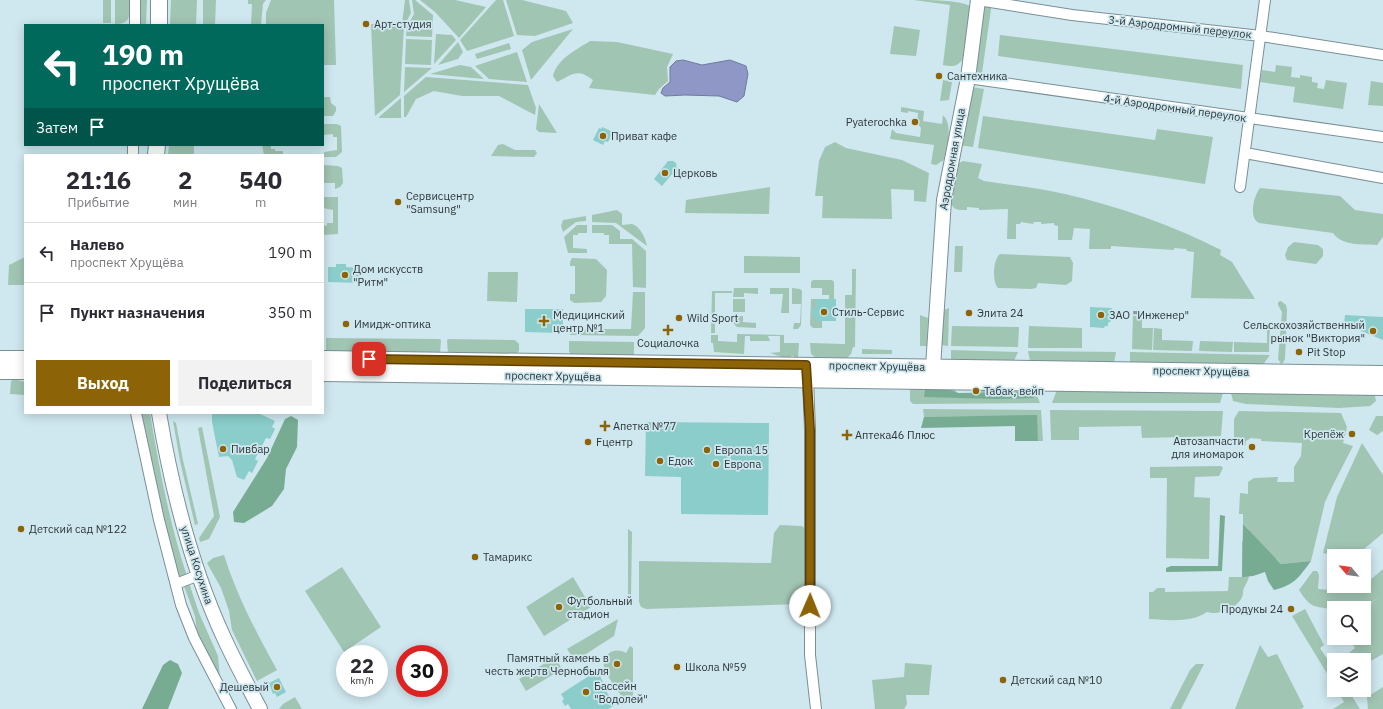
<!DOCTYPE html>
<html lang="ru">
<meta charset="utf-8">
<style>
body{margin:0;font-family:"IBM Plex Sans",sans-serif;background:#f2f2f3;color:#2b2b33;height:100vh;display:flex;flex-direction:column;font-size:15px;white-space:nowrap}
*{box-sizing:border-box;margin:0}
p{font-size:13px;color:#7c7c81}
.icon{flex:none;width:22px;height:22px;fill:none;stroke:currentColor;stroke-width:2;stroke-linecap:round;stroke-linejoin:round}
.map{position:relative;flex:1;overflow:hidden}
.panel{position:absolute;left:24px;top:154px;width:300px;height:260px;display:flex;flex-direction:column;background:#fff;border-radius:0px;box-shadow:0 2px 10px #0003}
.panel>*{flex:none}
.guide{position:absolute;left:24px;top:24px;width:300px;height:122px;border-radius:0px;box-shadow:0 2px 10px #0003;background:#00695c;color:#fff;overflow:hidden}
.needle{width:26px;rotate:299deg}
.fabs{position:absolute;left:1327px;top:549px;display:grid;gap:8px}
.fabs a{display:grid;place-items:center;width:44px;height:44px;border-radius:0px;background:#fff;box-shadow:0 2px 10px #0003;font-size:20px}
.speed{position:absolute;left:336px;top:645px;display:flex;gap:8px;font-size:20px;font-weight:700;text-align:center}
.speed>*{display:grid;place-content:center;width:52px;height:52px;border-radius:50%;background:#fff;box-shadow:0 2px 10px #0003;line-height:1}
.speed small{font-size:10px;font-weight:400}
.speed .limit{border:6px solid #d22;background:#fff;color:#111}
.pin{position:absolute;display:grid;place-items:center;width:34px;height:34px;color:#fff;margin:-17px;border-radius:8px;box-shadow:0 2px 6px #0006}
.me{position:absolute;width:44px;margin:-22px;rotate:1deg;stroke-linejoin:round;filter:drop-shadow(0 0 3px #0008)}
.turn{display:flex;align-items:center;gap:14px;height:84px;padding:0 12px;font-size:18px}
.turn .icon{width:52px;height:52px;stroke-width:2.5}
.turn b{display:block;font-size:28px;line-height:34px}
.then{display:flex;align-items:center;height:38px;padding:0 12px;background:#0003;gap:8px;font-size:15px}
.eta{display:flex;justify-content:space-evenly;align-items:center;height:68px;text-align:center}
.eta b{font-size:24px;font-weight:700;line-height:28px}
.cta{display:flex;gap:8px;margin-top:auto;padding:8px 12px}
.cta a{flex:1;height:46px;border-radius:0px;background:#8d6307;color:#fff;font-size:16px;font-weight:700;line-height:46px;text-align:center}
.cta a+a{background:#f2f2f3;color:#2b2b33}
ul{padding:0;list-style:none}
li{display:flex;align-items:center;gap:12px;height:60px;padding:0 12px;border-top:1px solid #e1e1e2}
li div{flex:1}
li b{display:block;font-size:15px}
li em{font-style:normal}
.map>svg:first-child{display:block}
.green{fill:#a1c5b3}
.forest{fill:#77ac93}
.water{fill:#8e97c5;stroke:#717a9b}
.building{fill:#8acdca}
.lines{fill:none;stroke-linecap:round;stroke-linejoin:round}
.street-casing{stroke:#798f97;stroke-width:12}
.secondary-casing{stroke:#798f97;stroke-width:16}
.primary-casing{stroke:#798f97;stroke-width:18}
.street{stroke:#fff;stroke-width:10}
.secondary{stroke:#fff;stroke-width:14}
.primary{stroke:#fff;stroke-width:16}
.route-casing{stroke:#5c4005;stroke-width:10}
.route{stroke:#8d6307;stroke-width:7}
.poi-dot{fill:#8d6307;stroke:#cfe7ef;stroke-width:1.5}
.labels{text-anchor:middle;stroke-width:3.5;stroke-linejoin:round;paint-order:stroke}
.poi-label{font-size:11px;fill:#2c3538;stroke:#cfe7ef;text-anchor:start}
.street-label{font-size:11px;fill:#2c3538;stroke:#cfe7ef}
</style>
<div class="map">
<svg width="1383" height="709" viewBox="0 0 1383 709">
<rect width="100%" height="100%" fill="#cfe7ef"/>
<!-- green -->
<path class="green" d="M103 0H111V23H103Z
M115 0H129C129 14 133 24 115 24Z
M139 0H147L146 25H139Z
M171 0H197L196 25H170Z
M203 0H216L215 25H203Z
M248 0H266L263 4 261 25H251L252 4H248Z
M271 0H334L336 65H324L323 25H266V13Z
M405 0H409L411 13 404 26 400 95 375 116 371 24H402Z
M412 0H415L433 15 432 37 406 36 407 27 414 14Z
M420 0H455L486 7 459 38 435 12Z
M496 0H503L514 36 467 51 460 40Z
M506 0H522L566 11 573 23 535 36 517 35Z
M914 0C929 0 959 0 970 6L963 59C957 67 953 67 943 65L950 5Z
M984 1 992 2 981 80 972 79Z
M894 26 920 30 916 56 890 54Z
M573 29 531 80 522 50 532 42Z
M436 34 452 35 456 40 434 64Z
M1000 35 1243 65 1241 89 998 56Z
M406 39 432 40 431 65 405 64Z
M590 41 617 42 673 54 667 67 668 81 659 89 655 95 589 88 593 80C577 68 573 74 557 82L553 76C557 59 576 50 590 41Z
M458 42 463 52 458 59 438 65Z
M509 43 511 49 477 59 475 54Z
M517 52 527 82 489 79 475 66Z
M460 65 471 67 484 79 430 74Z
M1276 65 1292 67 1291 77 1300 78V75L1312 77V82L1318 83 1317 88 1324 89 1326 80 1347 83 1343 109 1293 102 1295 87 1260 82 1262 70 1275 72Z
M405 67 432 68 404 92Z
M426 77 528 85 536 108 535 115 499 96H462L434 91 416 99 406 117H404V96Z
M943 80 952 82 949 100 940 101Z
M1371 81 1383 83V106L1368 105Z
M972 87 984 89 973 147 958 145Z
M323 97H330L331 103 336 107V111L333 116H323Z
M401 98V118H379V117Z
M539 104 557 133 539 132 536 129Z
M901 107 924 111 923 121 942 124 943 115C954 126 946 147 944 160L936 165 931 164 934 145 890 139 892 129 896 133 920 137 921 128 917 123 918 113 908 111V113L901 112Z
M983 116 1155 140 1157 129 1213 137 1205 184 978 148Z
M323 124H337L341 126 342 152 336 157H324V152L337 150V137H333V134L323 135Z
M835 142 846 148 902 160 929 173 926 202 914 201V190L891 189 892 219 822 218 823 196H815L819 161 825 147Z
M503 144 515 150H535L537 153 534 157 491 156 498 145Z
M169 145H194V155H168Z
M262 145H271V149H275V151H283V155H264Z
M963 161 982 164 978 178 984 181C1011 185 1039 188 1065 194 1120 207 1172 225 1221 250L1220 255 1232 262 1255 299 1191 298 1194 252 1187 251 1186 249 1174 248V250L1111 246V249H1089L1090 229 1074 228 1072 240H1058V226L1054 225V223L1041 224V222H1034L1033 224 1021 222 1020 224H1016V239H1007L1008 209 979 210V208L967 207V210C959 210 955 211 951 204L959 163Z
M323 165 338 166 342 168 343 183 340 187 335 189V183H323Z
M770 187 769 214 685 213 686 200Z
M1260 188 1340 196 1355 210 1383 214V237L1377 245C1361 244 1342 246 1333 233L1259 223C1248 217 1254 196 1260 188Z
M323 197H338V234L323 235V225L327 226V223H333V210L323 208Z
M617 210 622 214V225C625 225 629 224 632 224 640 226 646 239 647 246L616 223 592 222V215Z
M586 216V221L576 222 563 232 561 226 563 220Z
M577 225H587V233H578V235H573V248L587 249V253H568L564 237Z
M592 225H612L620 231V239H632L646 251V288L633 287 632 244H609V235H604V233H592Z
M1294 242 1318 245 1323 249V256L1316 264 1287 260 1285 255 1288 247Z
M955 246H963L962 272H954Z
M1000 254 1070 257 1073 263 1072 281 1066 285 1038 283 1036 288 1031 289 998 288C992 282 993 259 1000 254Z
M744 256 800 257V273H744Z
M25 257V285H8L9 265Z
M572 258 596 259 607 270 606 296 601 302 574 303 570 300V294H575V266H570V262Z
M852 269H856L855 347H853L851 354 847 358 815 357 811 354 810 343 845 344V295H852Z
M488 272H518L517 302 487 301Z
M813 280H832L834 282V299H829V295H822V288H811V282Z
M734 288H758V294L744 293V297H733Z
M770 288H789V313H781L783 294H770Z
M792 288 800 289 802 291 801 325 798 329H793L794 323H800L801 304H792Z
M712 291H732V293H715V333H711Z
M633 292H645V328L638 336 570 335V329H631Z
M733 299H745V312H733Z
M811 299H816V321H822V328H813L810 325Z
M1281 301 1286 305 1287 310 1285 359 1283 363 1281 364 1278 359 1282 312 1278 305V302Z
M949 308 948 346 941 345 944 310Z
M920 315 928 318 927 346H920Z
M1133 315H1142V328H1153L1152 350 1132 349Z
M733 316H743V322L756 323V328L737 327 734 324Z
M1267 323H1270L1269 352H1234V342L1267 343Z
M952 326 1019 327 1018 347 951 346Z
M1029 326 1082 328V348H1028Z
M1154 328 1162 329V340L1193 341 1192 351 1153 350Z
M737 334 784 335V343H799L798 358 794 360V356H791V360L770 353 780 352V336H768L770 341H750V336H745L744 354 714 352 713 343H711V335H718V341L737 342Z
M326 338 439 339 441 340 440 353H326Z
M448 339 515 340 519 344V351L514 355 448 354 447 340Z
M569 341 634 342V358L571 355 569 351Z
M1200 341 1233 342 1232 352 1199 351Z
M862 349 892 350V354H862Z
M951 350 1018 352 1013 363 951 362Z
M1028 351 1116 352 1114 363 1033 364 1030 361Z
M1130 352 1270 355 1262 366 1130 364Z
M14 379 25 382V395L10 394 11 381Z
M914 384 949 386 958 393H981V388L1033 386 1040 403 913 404 910 401V390Z
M1058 387 1217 388 1223 393 1220 403H1052Z
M1374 392 1376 401 1370 406 1339 408 1246 404 1233 401 1231 393Z
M923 409 1041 410 1043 441H1038L1036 416 924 417Z
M1050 410 1223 411 1221 436 1142 438 1141 426 1079 427V440H1051Z
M1239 411 1341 413 1347 427 1343 443 1353 446 1334 483 1325 502 1311 561 1281 564 1277 559 1273 566 1249 576C1248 582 1244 586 1243 591 1243 592 1243 596 1242 597 1238 608 1217 616 1207 612 1191 623 1169 620 1149 619V592H1153L1157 588H1165V592L1228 591 1229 577H1242V542L1249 530 1243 524V514H1239L1240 493 1248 494V482L1254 478 1278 477 1277 482H1294V467L1301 456 1302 443 1261 441V439L1251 438 1246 441 1245 446 1234 445V419Z
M142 413H150C159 467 169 521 186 573L185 576 180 579 177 573 159 504Z
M1376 416H1383V431L1377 435 1369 430Z
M173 421 176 423 183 460 198 524 195 525 180 461Z
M202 427 220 517 209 539 200 542 199 538 214 516 198 428Z
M1362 443 1383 475V533L1356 556H1334L1323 553 1337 497Z
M1221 466 1223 468 1219 476 1195 477 1194 497 1210 498 1209 559 1166 558 1167 478H1150V467Z
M780 525 802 526 807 530 805 597 799 604 646 609 641 607 639 602V561L771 563 774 533Z
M628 529 632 532 631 597 628 601Z
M224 555C237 596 256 632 277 670L257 681 232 630 229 611 221 588 207 563 213 558Z
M342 567 381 627 344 652 305 591Z
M1383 569V654L1364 665V660H1340L1355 648 1349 638H1364V609L1380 596 1364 608H1334V610C1313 605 1312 610 1299 590L1313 571H1317L1319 575 1318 589 1356 592Z
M573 577 591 607 544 636 526 607Z
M189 583 199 613 218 656 220 677 197 632 195 616 184 586Z
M1305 609 1324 645 1320 648 1334 669V685L1292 616Z
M618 619 614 636 575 661 567 649Z
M1260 645 1268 657 1277 654 1304 707 1301 709H1235Z
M630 646 633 648V695L631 698 624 700 605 672 603 661C608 651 616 648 626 653Z
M555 657 562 669 526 691 519 679Z
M905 663 932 665 929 695H906L907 704 904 709H875L872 680 904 677Z
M1196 664H1204L1181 709H1170L1190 670Z
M1383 687V709H1368L1367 697Z
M1337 690H1348L1360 709H1333L1344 702Z
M295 697 302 709H279L283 704Z"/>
<!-- forest -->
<path class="forest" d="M925 389H948L958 393 1032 392 1034 398 996 399 924 397Z
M1037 415 1038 441H1015V426L921 428 924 417Z
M291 416 298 420 297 447 286 469 284 489 272 506 244 523 234 522 233 512 267 458 285 419Z
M1220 515 1225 516 1222 571 1166 572V568L1171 566H1218Z
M1243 524 1281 564 1311 561C1299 577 1295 585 1274 590L1268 581 1265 572 1253 576 1242 577Z
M170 660 178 664 182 673 168 709H142L163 665Z"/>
<!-- water -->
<path class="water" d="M683 60 702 65 730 60 746 66 748 74 744 96 737 102 719 96 685 95 665 96 661 93 663 88 670 82V67L676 61Z"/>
<!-- building -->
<path class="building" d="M602 127 613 132 608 142 605 141 603 145 593 140 599 128 601 129Z
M668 161H673L676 163 678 178 672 174 662 186 654 179Z
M336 264H346V267L362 268 361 283 328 282V267H336Z
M816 299H836V321H816L812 313V310L816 305Z
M1090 307 1112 308 1111 321 1108 323V326H1105L1104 328 1090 327Z
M525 309H563V333L525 332Z
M1345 315 1383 317V340L1344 324Z
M212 413H258L275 421 272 427 275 429 270 439 266 438 255 459 258 461 252 473 249 471 244 480 237 477 232 460 228 456 219 457 212 422Z
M646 422 769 423 768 515 681 514V477L645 476Z
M595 672 598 677 600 676 603 682 601 683 615 705 608 709H571L568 704 565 706 562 701 564 699 561 694Z
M279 678 286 692 277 697 275 693 273 694 269 683Z"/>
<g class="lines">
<!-- street casing -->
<g class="street-casing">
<path id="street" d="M978 0 1072 15 1261 36 1383 55
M135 25V0
M968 78 1383 137
M1245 153 1383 178
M133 155V145
M1240 187 1265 0
M808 379 810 430V655L816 709
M136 413 159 520 181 605 194 638 231 709
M176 584 199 575"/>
</g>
<!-- secondary casing -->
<g class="secondary-casing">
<path id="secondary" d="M0 358H25
M933 367 944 200 968 78 978 0
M0 372H25
M159 413C172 490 191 567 224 638 235 662 248 686 260 709"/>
</g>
<!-- primary casing -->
<g class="primary-casing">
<path id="primary" d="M159 25V0
M156 155 157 145
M323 359 1383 374
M323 373 1383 387"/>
</g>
<!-- street -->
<use href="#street" class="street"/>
<!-- secondary -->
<use href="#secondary" class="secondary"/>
<!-- primary -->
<use href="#primary" class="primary"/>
</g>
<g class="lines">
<!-- route casing -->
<g class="route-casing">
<path id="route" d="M369 359 806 365 810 430V606"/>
</g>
<!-- route -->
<use href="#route" class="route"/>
</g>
<!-- markers -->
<g class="poi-dot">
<circle cx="366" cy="24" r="4"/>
<circle cx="939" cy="76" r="4"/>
<circle cx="915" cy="122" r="4"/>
<circle cx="603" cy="136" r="4"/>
<circle cx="665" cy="173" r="4"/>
<circle cx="398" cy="202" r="4"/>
<circle cx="345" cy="275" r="4"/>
<circle cx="824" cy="312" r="4"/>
<circle cx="969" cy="313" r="4"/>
<circle cx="1101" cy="315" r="4"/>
<circle cx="679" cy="318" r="4"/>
<path d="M542 315h4v4h4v4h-4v4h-4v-4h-4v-4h4z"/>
<circle cx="346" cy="324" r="4"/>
<path d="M666 324h4v4h4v4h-4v4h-4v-4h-4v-4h4z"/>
<circle cx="1373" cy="331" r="4"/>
<circle cx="1299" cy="352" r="4"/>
<circle cx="976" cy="391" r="4"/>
<path d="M603 420h4v4h4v4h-4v4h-4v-4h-4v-4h4z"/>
<circle cx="1352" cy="434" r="4"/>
<path d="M845 429h4v4h4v4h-4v4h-4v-4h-4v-4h4z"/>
<circle cx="588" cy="442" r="4"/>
<circle cx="1252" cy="447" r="4"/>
<circle cx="223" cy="449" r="4"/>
<circle cx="707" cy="450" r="4"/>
<circle cx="660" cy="461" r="4"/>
<circle cx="716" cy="464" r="4"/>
<circle cx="21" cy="529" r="4"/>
<circle cx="475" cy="557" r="4"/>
<circle cx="559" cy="607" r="4"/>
<circle cx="1291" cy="609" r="4"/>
<circle cx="617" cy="664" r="4"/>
<circle cx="677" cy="667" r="4"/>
<circle cx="1003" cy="680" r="4"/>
<circle cx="277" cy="687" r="4"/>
<circle cx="586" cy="692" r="4"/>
</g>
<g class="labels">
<!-- poi labels -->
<g class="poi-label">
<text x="374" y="28">Арт-студия</text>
<text x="947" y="80">Сантехника</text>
<text x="907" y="126" text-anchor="end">Pyaterochka</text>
<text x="611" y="140">Приват кафе</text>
<text x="673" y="177">Церковь</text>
<text x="406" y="200">Сервисцентр<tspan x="406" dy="13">"Samsung"</tspan></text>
<text x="353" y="273">Дом искусств<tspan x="353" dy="13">"Ритм"</tspan></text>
<text x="832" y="316">Стиль-Сервис</text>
<text x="977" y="317">Элита 24</text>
<text x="553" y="319">Медицинский<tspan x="553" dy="13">центр №1</tspan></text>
<text x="1109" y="319">ЗАО "Инженер"</text>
<text x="687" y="322">Wild Sport</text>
<text x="354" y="328">Имидж-оптика</text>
<text x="1365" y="329" text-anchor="end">Сельскохозяйственный<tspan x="1365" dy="13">рынок "Виктория"</tspan></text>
<text x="668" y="347" text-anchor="middle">Социалочка</text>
<text x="1307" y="356">Pit Stop</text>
<text x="984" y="395">Табак, вейп</text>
<text x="613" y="430">Апетка №77</text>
<text x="1344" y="438" text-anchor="end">Крепёж</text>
<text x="855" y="439">Аптека46 Плюс</text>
<text x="1244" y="445" text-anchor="end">Автозапчасти<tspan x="1244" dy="13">для иномарок</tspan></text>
<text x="596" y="446">Fцентр</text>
<text x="231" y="453">Пивбар</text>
<text x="715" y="454">Европа 15</text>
<text x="668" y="465">Едок</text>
<text x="724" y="468">Европа</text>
<text x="29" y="533">Детский сад №122</text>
<text x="483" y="561">Тамарикс</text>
<text x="567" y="605">Футбольный<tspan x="567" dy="13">стадион</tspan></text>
<text x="1283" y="613" text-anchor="end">Продукы 24</text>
<text x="609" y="662" text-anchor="end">Памятный камень в<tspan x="609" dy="13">честь жертв Чернобыля</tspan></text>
<text x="685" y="671">Школа №59</text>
<text x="1011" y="684">Детский сад №10</text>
<text x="594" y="690">Бассейн<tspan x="594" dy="13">"Водолей"</tspan></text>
<text x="269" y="691" text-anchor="end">Дешевый</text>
</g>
<!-- street labels -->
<g class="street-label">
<text transform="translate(1180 27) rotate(6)" y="4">3-й Аэродромный переулок</text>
<text transform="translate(1175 108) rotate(8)" y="4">4-й Аэродромный переулок</text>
<text transform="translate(952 159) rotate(-80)" y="4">Аэродромная улица</text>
<text transform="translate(877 366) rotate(1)" y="4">проспект Хрущёва</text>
<text transform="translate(1201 371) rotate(1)" y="4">проспект Хрущёва</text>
<text transform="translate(553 376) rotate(1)" y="4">проспект Хрущёва</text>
<text transform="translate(197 565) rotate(72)" y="4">улица Косухина</text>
</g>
</g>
</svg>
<div class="fabs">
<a><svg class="needle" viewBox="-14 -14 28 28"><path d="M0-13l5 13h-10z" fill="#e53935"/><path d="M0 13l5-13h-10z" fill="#7c7c81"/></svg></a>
<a><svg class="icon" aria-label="search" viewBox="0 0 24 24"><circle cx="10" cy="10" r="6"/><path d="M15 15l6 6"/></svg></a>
<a><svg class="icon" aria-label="layers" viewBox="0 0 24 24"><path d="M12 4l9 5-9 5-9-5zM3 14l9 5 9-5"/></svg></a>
</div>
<div class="speed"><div>22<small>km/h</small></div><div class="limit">30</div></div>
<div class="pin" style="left:369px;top:359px;background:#d93025"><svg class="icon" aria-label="arrive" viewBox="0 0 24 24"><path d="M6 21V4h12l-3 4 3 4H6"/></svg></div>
<svg class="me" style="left:810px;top:606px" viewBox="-20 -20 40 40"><circle r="19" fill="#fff"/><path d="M0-13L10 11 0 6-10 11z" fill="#8d6307"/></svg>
<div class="guide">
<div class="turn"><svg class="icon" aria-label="left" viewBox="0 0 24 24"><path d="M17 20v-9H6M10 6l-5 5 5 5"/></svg><div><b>190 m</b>проспект Хрущёва</div></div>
<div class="then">Затем<svg class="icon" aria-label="arrive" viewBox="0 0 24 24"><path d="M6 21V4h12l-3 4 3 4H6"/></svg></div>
</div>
<section class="panel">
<div class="eta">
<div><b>21:16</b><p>Прибытие</p></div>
<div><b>2</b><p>мин</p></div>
<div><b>540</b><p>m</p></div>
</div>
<ul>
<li><svg class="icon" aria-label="left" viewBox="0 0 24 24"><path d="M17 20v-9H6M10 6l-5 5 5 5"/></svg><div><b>Налево</b><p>проспект Хрущёва</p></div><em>190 m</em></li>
<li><svg class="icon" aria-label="arrive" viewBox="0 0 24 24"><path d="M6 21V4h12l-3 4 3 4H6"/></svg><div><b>Пункт назначения</b></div><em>350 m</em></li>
</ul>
<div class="cta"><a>Выход</a><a>Поделиться</a></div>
</section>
</div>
